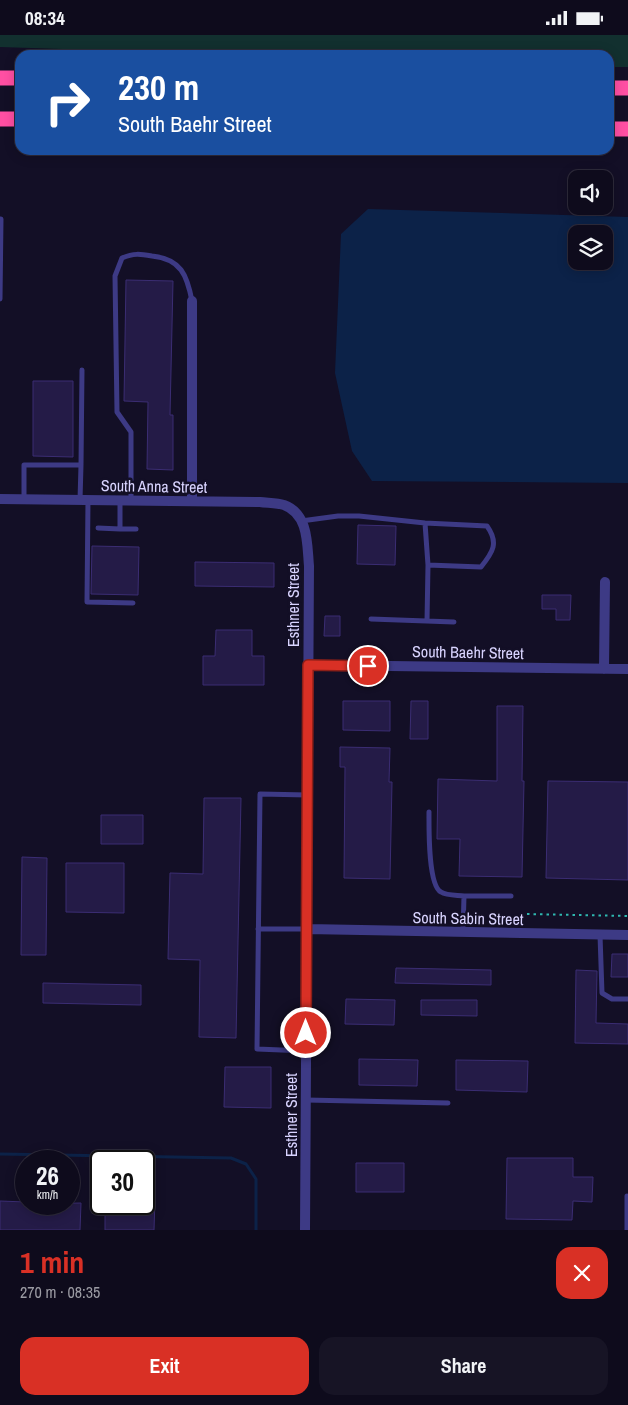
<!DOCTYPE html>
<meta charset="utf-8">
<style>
body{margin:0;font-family:"Archivo Narrow",sans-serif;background:#171425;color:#f1f3f6;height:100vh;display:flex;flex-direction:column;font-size:19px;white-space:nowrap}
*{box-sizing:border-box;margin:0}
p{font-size:16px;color:#9b9ba3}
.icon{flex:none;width:28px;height:28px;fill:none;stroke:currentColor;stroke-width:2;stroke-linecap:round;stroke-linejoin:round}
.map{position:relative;height:1195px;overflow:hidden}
.panel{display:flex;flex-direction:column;background:#0e0b1c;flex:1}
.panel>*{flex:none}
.top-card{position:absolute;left:15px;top:15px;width:599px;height:105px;border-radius:15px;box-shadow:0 2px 12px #0003,0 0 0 1px #2e2b3b;background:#1a4fa0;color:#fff;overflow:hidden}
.controls{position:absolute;left:568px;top:135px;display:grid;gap:10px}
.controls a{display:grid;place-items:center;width:45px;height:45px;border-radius:10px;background:#0e0b1c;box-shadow:0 2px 12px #0003,0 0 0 1px #2e2b3b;font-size:25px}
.speed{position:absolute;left:15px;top:1115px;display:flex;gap:10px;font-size:25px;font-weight:700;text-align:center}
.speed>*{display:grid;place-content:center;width:65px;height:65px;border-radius:50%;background:#0e0b1c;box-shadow:0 2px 12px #0003,0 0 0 1px #2e2b3b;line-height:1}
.speed small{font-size:12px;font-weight:400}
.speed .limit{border:2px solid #111;border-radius:8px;background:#fff;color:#111}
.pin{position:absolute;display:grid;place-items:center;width:42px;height:42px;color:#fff;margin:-21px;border:2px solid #fff;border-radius:50%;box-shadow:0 1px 5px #0007}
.me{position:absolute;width:55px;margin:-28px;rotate:0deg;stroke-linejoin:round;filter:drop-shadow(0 0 4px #0008)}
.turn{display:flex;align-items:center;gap:18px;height:105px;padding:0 20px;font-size:22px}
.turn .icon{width:65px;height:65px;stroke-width:2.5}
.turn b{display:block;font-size:35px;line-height:42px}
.round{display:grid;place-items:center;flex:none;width:52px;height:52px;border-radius:15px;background:#171425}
.overview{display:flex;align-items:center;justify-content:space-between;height:85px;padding:0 20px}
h1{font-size:30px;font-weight:700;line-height:38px;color:#d93025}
.primary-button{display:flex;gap:10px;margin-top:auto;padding:10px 20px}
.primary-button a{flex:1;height:58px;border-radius:15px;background:#d93025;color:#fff;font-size:20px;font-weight:700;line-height:58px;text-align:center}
.primary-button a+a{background:#171425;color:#f1f3f6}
.status{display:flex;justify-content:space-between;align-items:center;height:35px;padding:0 25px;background:#0e0b1c;direction:ltr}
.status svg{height:14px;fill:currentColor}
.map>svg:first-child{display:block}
.green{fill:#12302f}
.water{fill:#0c2248;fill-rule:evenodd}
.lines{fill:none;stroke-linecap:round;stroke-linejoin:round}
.stream{stroke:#0c2248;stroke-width:3}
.building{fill:#241b47;stroke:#3b2d73}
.path{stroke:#2fb8b0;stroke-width:2;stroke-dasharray:2.5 4;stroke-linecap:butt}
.lane{stroke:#3d3a85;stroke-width:5}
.street{stroke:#3d3a85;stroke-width:10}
.highway{stroke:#ff4fa3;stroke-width:15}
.route-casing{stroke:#8d1f18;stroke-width:12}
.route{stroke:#d93025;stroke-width:9}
.labels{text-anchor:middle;stroke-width:5;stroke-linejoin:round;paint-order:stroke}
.street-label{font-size:16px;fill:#d9d4ff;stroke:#130f26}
</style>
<div class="status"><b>08:34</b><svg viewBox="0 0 49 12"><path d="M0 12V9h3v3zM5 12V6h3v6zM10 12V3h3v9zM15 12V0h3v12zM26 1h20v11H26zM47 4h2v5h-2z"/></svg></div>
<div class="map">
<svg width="628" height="1195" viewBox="0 0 628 1195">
<rect width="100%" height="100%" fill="#130f26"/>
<!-- green -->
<path class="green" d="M0 0H628V32H609V20H247L0 12Z"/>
<!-- water -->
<path class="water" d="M368 174 628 182V448L372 446 352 416 335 338 341 199ZM576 199H604V226H576Z"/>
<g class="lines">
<!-- stream -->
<path class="stream" d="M0 1119 231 1123 246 1129 256 1144V1195"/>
</g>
<!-- building -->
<path class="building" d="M126 245 173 246 170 380H173V435L147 434 148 367 124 366Z
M33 346H73V422L33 421Z
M358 490 396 491 395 530 357 529Z
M92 511 139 512 138 560 91 559Z
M195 527 274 528V552L195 551Z
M542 560H571L570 585H556V574H542Z
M325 581H340V601H324Z
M216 595H252V621H264V650H203V621H215Z
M343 666H390V696L343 695Z
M411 666H428V704H410Z
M497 671H523L522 746H524L522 842 459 841 460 804H437L438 744 497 746Z
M340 712 390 713 389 747H392L390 844 344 843 345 732H340Z
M548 746 628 747V845L546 843Z
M204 763H241L236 1003 199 1002 200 925 168 924 170 838 203 839Z
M101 780H143V809H101Z
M22 822 47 823 46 920H21Z
M66 828H124V878L66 877Z
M612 919H628V942H611Z
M396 933 491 935V950L395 948Z
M576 935 597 936 596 988 628 989V1009L575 1008Z
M43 948 141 950V970L43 968Z
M346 964 395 965 394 990 345 989Z
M421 965H477V981L421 980Z
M359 1024 418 1025 417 1051 359 1050Z
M456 1025 528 1026 527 1057 456 1055Z
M225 1032H271V1073L224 1072Z
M507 1123H573V1142H593L592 1167 573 1166 572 1185 506 1184Z
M356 1128H404V1157H356Z
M144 1164H155L154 1195H105V1169H144Z
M0 1166 26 1167V1169L81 1168 80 1195H0Z"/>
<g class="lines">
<!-- path -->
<path class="path" d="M527 879 628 881"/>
<!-- lane -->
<path class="lane" d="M0 264 1 184
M81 430 82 335
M24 464V430H81L80 465
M88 465 87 567 133 568
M120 465V494H136
M131 465V397L117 377 115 241 122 223C134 218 140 219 152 221 181 224 187 240 192 266
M301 486 338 481H359L425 488 487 491C499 508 493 517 481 532L428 530 425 488
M98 493 120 494
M371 584 454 587
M427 586 428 530
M429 777C429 793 428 850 441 857 447 861 458 860 464 861
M258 894H307
M463 897 464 861H511
M600 900 602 958 612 964H628
M306 1016 257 1014 260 759 308 760
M306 1065 448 1068
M627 1195V1161"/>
<!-- street -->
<path class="street" d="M0 464 260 467C267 468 277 468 284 470 309 479 307 510 309 531L305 1195
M192 466V266
M308 630 628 634
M604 634 605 547
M307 894 628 900"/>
<!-- highway -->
<path class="highway" d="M0 43H20
M609 53H628
M0 84H20
M609 94H628"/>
</g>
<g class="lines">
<!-- route casing -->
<g class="route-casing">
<path id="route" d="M306 998 308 630 368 631"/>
</g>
<!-- route -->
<use href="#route" class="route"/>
</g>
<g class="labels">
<!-- street labels -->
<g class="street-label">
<text transform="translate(154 451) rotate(1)" y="6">South Anna Street</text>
<text transform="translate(293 570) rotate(-90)" y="6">Esthner Street</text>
<text transform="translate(468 617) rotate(1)" y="6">South Baehr Street</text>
<text transform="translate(468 883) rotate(1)" y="6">South Sabin Street</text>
<text transform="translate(291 1080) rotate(-90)" y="6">Esthner Street</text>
</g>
</g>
</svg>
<div class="controls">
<a><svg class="icon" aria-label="sound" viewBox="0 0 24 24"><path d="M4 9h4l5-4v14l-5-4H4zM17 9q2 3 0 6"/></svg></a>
<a><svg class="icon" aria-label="layers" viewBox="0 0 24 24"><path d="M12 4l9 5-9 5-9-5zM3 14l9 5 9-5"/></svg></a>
</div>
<div class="speed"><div>26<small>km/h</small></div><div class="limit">30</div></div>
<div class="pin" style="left:368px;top:631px;background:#d93025"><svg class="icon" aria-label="arrive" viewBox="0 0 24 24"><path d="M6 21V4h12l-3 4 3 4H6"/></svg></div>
<svg class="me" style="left:306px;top:998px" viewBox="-20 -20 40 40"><circle r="17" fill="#d93025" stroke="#fff" stroke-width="3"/><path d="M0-11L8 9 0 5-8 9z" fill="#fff"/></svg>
<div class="top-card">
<div class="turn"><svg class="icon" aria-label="right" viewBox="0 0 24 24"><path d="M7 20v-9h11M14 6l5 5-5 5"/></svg><div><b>230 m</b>South Baehr Street</div></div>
</div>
</div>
<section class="panel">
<div class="overview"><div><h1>1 min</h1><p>270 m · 08:35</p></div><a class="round" style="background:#d93025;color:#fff"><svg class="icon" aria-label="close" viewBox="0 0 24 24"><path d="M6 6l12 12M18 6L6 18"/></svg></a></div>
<div class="primary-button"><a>Exit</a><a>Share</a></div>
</section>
